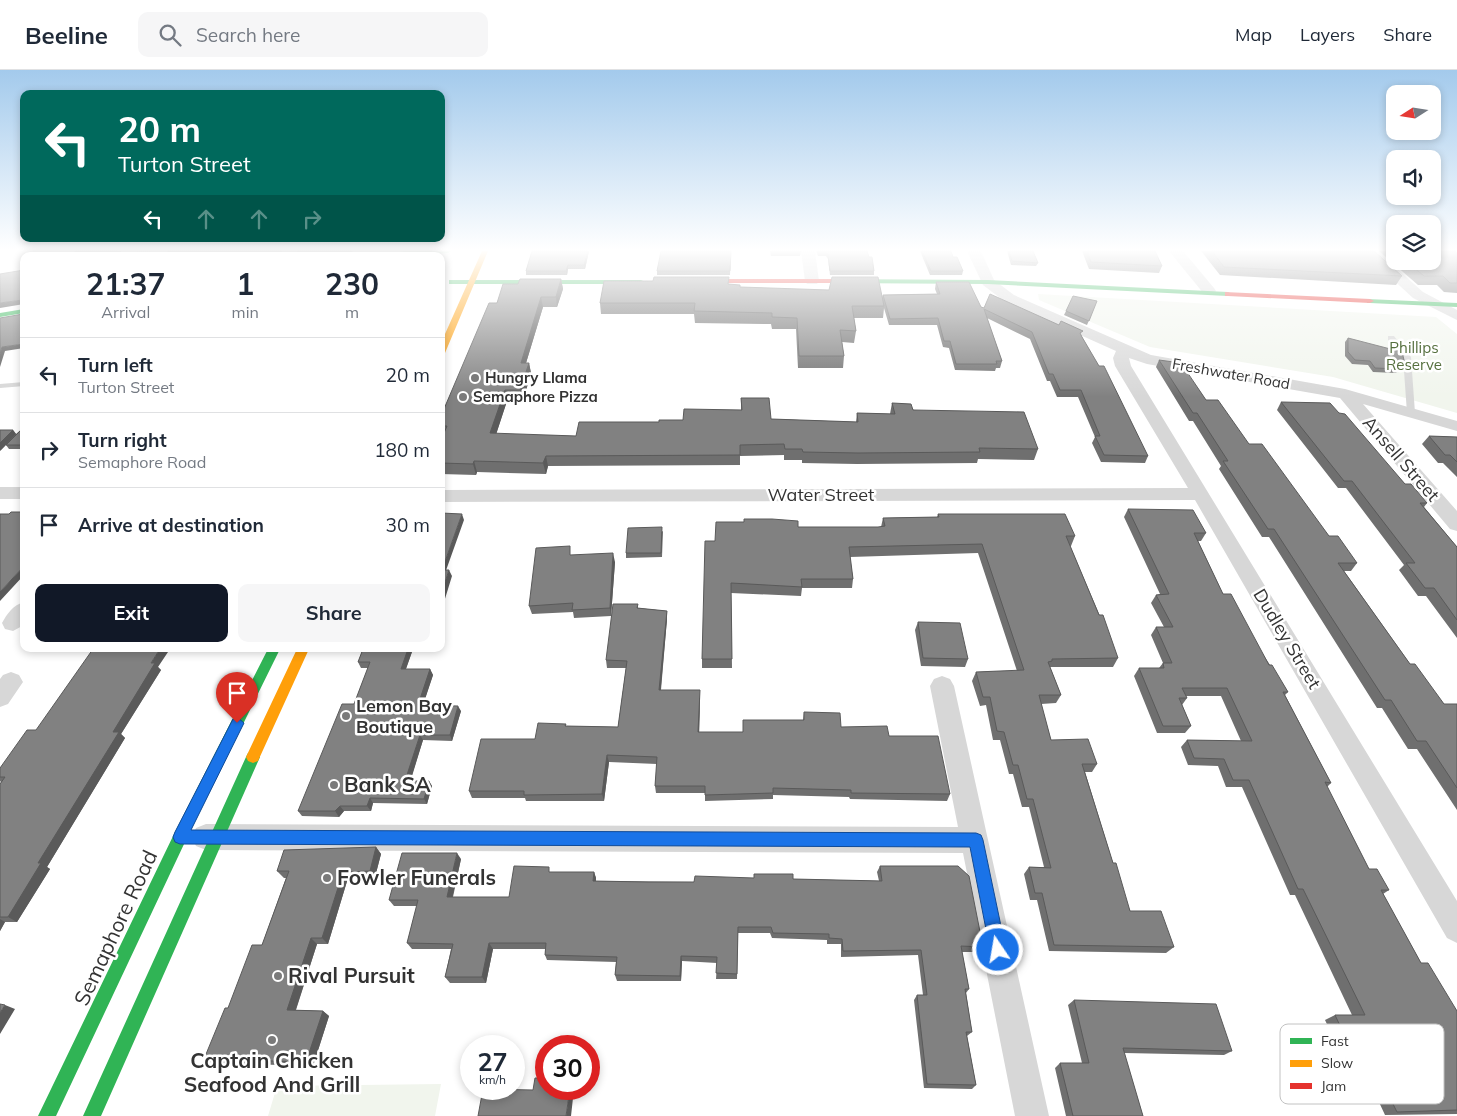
<!DOCTYPE html>
<style>
body{margin:0;font-family:Mulish,sans-serif;background:#f6f6f7;color:#1f2937;height:100vh;display:flex;flex-direction:column;font-size:19px;white-space:nowrap}
*{box-sizing:border-box;margin:0}
p{font-size:16px;color:#747a83}
.icon{flex:none;width:28px;height:28px;fill:none;stroke:currentColor;stroke-width:2;stroke-linecap:round;stroke-linejoin:round}
.map{position:relative;flex:1;overflow:hidden}
.sheet{position:absolute;left:20px;top:182px;width:425px;height:400px;display:flex;flex-direction:column;background:#fff;border-radius:10px;box-shadow:0 2px 8px #0003}
.sheet>*{flex:none}
.guide{position:absolute;left:20px;top:20px;width:425px;height:152px;border-radius:10px;box-shadow:0 2px 8px #0003;background:#00695c;color:#fff;overflow:hidden}
.needle{width:32px;rotate:258deg}
.tools{position:absolute;left:1386px;top:15px;display:grid;gap:10px}
.tools a{display:grid;place-items:center;width:55px;height:55px;border-radius:10px;background:#fff;box-shadow:0 2px 8px #0003;font-size:25px}
.speed{position:absolute;left:460px;top:965px;display:flex;gap:10px;font-size:25px;font-weight:700;text-align:center}
.speed>*{display:grid;place-content:center;width:65px;height:65px;border-radius:50%;background:#fff;box-shadow:0 2px 8px #0003;line-height:1}
.speed small{font-size:12px;font-weight:400}
.speed .limit{border:8px solid #d22;background:#fff;color:#111}
.pin{position:absolute;display:grid;place-items:center;width:42px;height:42px;color:#fff;margin:-51px -21px;border-radius:50% 50% 50% 0;rotate:-45deg;box-shadow:0 0 5px #0007}
.pin .icon{rotate:45deg}
.me{position:absolute;width:55px;margin:-28px;rotate:348deg;stroke-linejoin:round;filter:drop-shadow(0 0 4px #0008)}
.turn{display:flex;align-items:center;gap:18px;height:105px;padding:0 15px;font-size:22px}
.turn .icon{width:65px;height:65px;stroke-width:2.5}
.turn b{display:block;font-size:35px;line-height:42px}
.lanes{display:flex;align-items:center;height:48px;padding:0 15px;background:#0003;justify-content:center;gap:25px;direction:ltr}
.lanes .off{opacity:.35}
.eta{display:flex;justify-content:space-evenly;align-items:center;height:85px;text-align:center}
.eta b{font-size:30px;font-weight:700;line-height:35px}
.button{display:flex;gap:10px;margin-top:auto;padding:10px 15px}
.button a{flex:1;height:58px;border-radius:10px;background:#111827;color:#fff;font-size:20px;font-weight:700;line-height:58px;text-align:center}
.button a+a{background:#f6f6f7;color:#1f2937}
ul{padding:0;list-style:none}
li{display:flex;align-items:center;gap:15px;height:75px;padding:0 15px;border-top:1px solid #e0e1e3}
li div{flex:1}
li b{display:block;font-size:19px}
li em{font-style:normal}
header{display:flex;align-items:center;gap:30px;box-sizing:border-box;height:70px;padding:0 25px;background:#fff;border-bottom:1px solid #e0e1e3}
header strong{font-size:24px}
nav{display:flex;gap:28px;margin-inline-start:auto;font-size:18px}
.search{width:350px;height:45px;background:#f6f6f7;display:flex;align-items:center;gap:12px;box-sizing:border-box;padding:0 18px;border-radius:10px;color:#747a83;font-size:19px}
.map>svg:first-child{display:block}
.green{fill:#f1f5ed}
.lines{fill:none;stroke-linecap:round;stroke-linejoin:round}
.lane{fill:#d7d7d7;fill-rule:evenodd}
.street{fill:#d7d7d7;fill-rule:evenodd}
.fast{fill:#30b455;fill-rule:evenodd}
.slow{fill:#ff9f0a;fill-rule:evenodd}
.jam{fill:#e5322d;fill-rule:evenodd}
.wall{fill:#6f6f6f}
.shaded-wall{fill:#5a5a5a}
.building{fill:#818181;stroke:#5a5a5a}
.route{fill:#1a73e8;stroke:#114b97}
.poi-dot{fill:#7a7a7a;stroke:#fff;stroke-width:2}
.labels{text-anchor:middle;stroke-width:5;stroke-linejoin:round;paint-order:stroke}
.far-park-label{font-size:15px;fill:#56703f;stroke:#fff}
.far-street-label{font-size:15px;fill:#333;stroke:#fff}
.far-poi-label{font-size:15px;font-weight:bold;fill:#333;stroke:#fff;text-anchor:start}
.street-label{font-size:18px;fill:#333;stroke:#fff}
.poi-label{font-size:18px;font-weight:bold;fill:#333;stroke:#fff;text-anchor:start}
.near-poi-label{font-size:21px;font-weight:bold;fill:#333;stroke:#fff;text-anchor:start}
.near-street-label{font-size:21px;fill:#333;stroke:#fff}
.key{fill:#fff;stroke:#c2c2c2;stroke-width:1}
.key-label{font-size:14px;fill:#333}
</style>
<header>
<strong>Beeline</strong>
<div class="search"><svg class="icon" aria-label="search" viewBox="0 0 24 24"><circle cx="10" cy="10" r="6"/><path d="M15 15l6 6"/></svg>Search here</div>
<nav><a>Map</a><a>Layers</a><a>Share</a></nav>
</header>
<div class="map">
<svg width="1457" height="1046" viewBox="0 0 1457 1046">
<rect width="100%" height="100%" fill="#fff"/>
<!-- green -->
<path class="green" d="M1038 224 1436 247 1457 264V343L1333 307 1150 277 1039 230Z
M441 1014 435 1046H268L277 1016Z"/>
<g class="lines">
<!-- lane -->
<path class="lane" d="M1388 266H1394L1411 287 1415 343 1414 345H1408L1407 343 1403 287 1388 270Z
M24 312V316L0 318V314Z"/>
<!-- street -->
<path class="street" d="M137 181H151V186H138Z
M284 181H298V186H285Z
M801 181H815L819 211 817 214H807L805 211Z
M967 181H981L994 210 1014 225 1151 285 1345 319 1457 351V361L1363 334 1457 441V461L1450 459 1340 328 1147 294 1129 288 1131 296 1457 831V873L1447 868 1195 430 441 432V420L1188 418 1115 296 1113 288 1116 281 1004 231 983 215Z
M1169 181H1183L1214 218 1216 221 1214 224H1204Z
M1362 181H1377L1423 222 1457 240V250L1413 228Z
M0 417H24V429H0Z
M24 532V555L13 561 5 559 2 553C7 544 13 535 24 532Z
M11 602 19 605 23 612 8 634 0 637V609L3 605Z
M942 606 950 609 954 616 1049 1046H1015L963 783 206 780 196 776 192 767 196 758 206 754 958 757 930 616 934 609Z"/>
<!-- fast -->
<path class="fast" d="M405 181H451L448 183 383 186Z
M832 209 988 210 1228 222 1232 224 1228 226 988 214 835 213H832Z
M449 210H641L645 212 641 214H449Z
M1367 229 1457 233V237L1370 233H1367Z
M24 239V243L0 247V243Z
M268 579H280L185 772 56 1046H38L175 762Z
M253 681 258 683 260 687 101 1046H83L246 687 248 683Z"/>
<!-- slow -->
<path class="slow" d="M482 181H488L445 283 441 285V273Z
M297 579H309L258 691 253 693 248 691 246 687Z"/>
<!-- jam -->
<path class="jam" d="M689 209H835L839 211 835 213H689Z
M1225 222 1370 229 1374 231 1370 233 1228 226H1225Z"/>
</g>
<!-- wall -->
<path class="wall" d="M532 181H589L585 199H568L567 205H526V201Z
M731 181 730 205H657V201Z
M770 181H801L800 186H771Z
M816 181H867L869 187 874 201V205H830L828 189 826 186H818Z
M920 181H951L953 187 963 201 962 205H930Z
M1007 181H1033L1038 193 1036 196 1011 195Z
M1082 181H1155L1162 196 1159 203 1089 199Z
M1201 181H1374L1402 206 1396 215 1220 205Z
M1379 181H1395V191H1432L1457 183V223L1444 222 1437 215H1418Z
M561 209 563 219 557 237H543L526 293H529L531 303 523 331H507L496 364 576 366 659 352 683 350 741 340V328L771 349 856 352 857 343 890 344 892 333 1038 379 1034 390 978 389 977 393 857 394 802 393V390H784V385L740 386V395L548 396 546 404 477 402 476 405 441 404V370L442 367H441V346L497 233 518 214Z
M936 212 981 237 1081 265 1148 386 1145 393 1101 392 1092 373 1095 367 1078 327H1057L1050 311H1047L1030 269 987 248 1002 291 1000 298H996L995 301 955 300 949 278 943 277 937 255H889L884 238 883 248H854L856 261 854 273 842 272 844 286 843 298H798L796 259H772L771 254 695 253 694 244H601L600 233 729 214 740 217 882 227 883 225 937 224 935 219Z
M1097 231 1087 255 1064 245 1066 241Z
M1348 268 1405 294 1402 298H1399V299L1396 303 1373 302 1368 295 1352 294 1345 286V272Z
M1159 290 1206 330 1249 374 1329 466 1357 493 1351 501H1344L1410 594 1444 634H1457V740L1417 679H1408L1382 638H1377L1269 467H1262L1219 399 1221 396 1193 351H1189L1156 297Z
M1281 332 1339 343 1405 414 1427 433 1424 437 1457 477V568L1426 526H1418L1399 500 1404 495 1346 418H1338L1277 340Z
M24 357V379H9L6 375 0 381 13 360 16 364Z
M1429 366 1457 367V407L1443 393H1438L1422 374Z
M1128 439 1206 463 1201 471H1198L1223 524 1288 622 1285 625 1331 713 1327 717 1369 799 1389 820 1383 824 1421 893 1457 941V1044L1385 1045 1364 1000 1349 1001 1325 950 1335 945H1352L1295 825H1290L1242 717H1226L1218 696 1188 695 1181 677 1187 670 1241 671 1221 626H1186L1187 628 1182 635 1191 656 1185 663H1157L1134 606 1139 598H1159L1163 593 1151 565 1156 557H1164L1151 533 1156 525 1160 524 1124 447Z
M938 444 1075 466 1071 476H1070L1118 588 1113 597H1050L1061 625 1056 633 1041 634 1051 670 1097 694 1092 702H1085L1113 793 1130 841 1174 877 1166 883 1049 881 1037 830H1030L1024 804 1029 797H1044L1029 737H1022L1013 704H1009L1000 670H993L986 635 980 636 972 611 976 602 1017 601 978 483 850 487 853 509 852 518H802L801 526 731 523 732 598H702V589L715 471 798 457H881L883 448 937 447Z
M663 461 662 487 626 488V483Z
M572 485 615 492 611 546 574 548 573 542 532 544 529 536Z
M638 534V538L667 541V549L661 620 700 628 699 662H742L803 650 804 642 841 657 889 666 950 724 947 731 850 729 849 727 773 725V729L705 731V723H656L655 716 657 694 609 692 604 731H526L525 728H472L469 721 535 669 566 654V656L618 657 626 598H607L606 590Z
M918 552 968 589 965 597 921 596 915 560Z
M363 579H413L406 599H430L433 605 423 635 461 641 452 671 423 670 410 711H429L432 716 427 734 373 733 371 741H344L339 747 302 746 298 741 354 634 368 598H361L358 592Z
M158 597 161 600 121 664 125 668 47 797 50 799 17 852H5L0 861V714L1 712 0 711V698L36 660Z
M376 777 381 784 375 807 348 808 328 874H317L296 940 323 941 329 946 313 996 212 993 204 989 228 938 262 875 286 808H284L277 801Z
M461 789 453 827H509L552 802H594L596 808V811L694 812 753 808 879 811 877 802 880 796 983 877 979 882H962L969 919 966 923 972 962 967 966 976 1015 972 1019 924 1018 914 930 917 925H923L918 885 841 887V874H827V870L772 868 770 863H738L737 909H716L717 893 682 891 681 911H617L615 905 616 892 547 890 545 885V879H493L486 913H450L445 907 451 879H412L407 873 417 836H394L389 830Z
M1074 930 1232 981 1224 985 1124 983 1143 1046H1066L1055 998 1060 993H1082L1068 935Z"/>
<!-- shaded-wall -->
<path class="shaded-wall" d="M118 181H121L120 186H118Z
M588 181H589L585 199 584 195Z
M181 182 183 186H168L167 185Z
M568 195V199L567 205 566 201Z
M561 209 563 219 557 237 556 227Z
M541 227 543 237 523 303 521 293Z
M22 230 24 234 0 238V233Z
M24 274V278L5 281 0 297V284L2 277Z
M529 293 531 303 523 331 520 320Z
M505 320 507 331 493 374 490 363Z
M13 360 16 364 0 381V373Z
M546 386 548 396 546 404 543 393Z
M474 391 477 402 476 405 473 394Z
M462 444 464 450 444 506 442 500Z
M613 483 615 492 611 546 610 538Z
M24 496V505L0 531V522Z
M449 500 452 506 444 532 441 525Z
M667 541V549L660 627 659 620Z
M160 579H170L158 597 161 600 121 664 125 668 47 797 50 799 17 852 8 847 38 793 151 593Z
M408 579H413L404 604 401 599Z
M430 599 433 605 421 641 418 635Z
M700 620V628L699 669 698 662Z
M458 636 461 641 452 671 450 665Z
M420 665 423 670 409 716 405 711Z
M607 685 609 692 604 731 602 724Z
M429 711 432 716 427 734 424 729Z
M370 728 373 733 371 741 367 736Z
M340 736 344 741 339 747 335 741Z
M376 777 381 784 375 807 370 801Z
M457 783 461 789 451 833 447 827Z
M343 802 348 808 328 874 322 868Z
M594 802 596 808 595 818 593 811Z
M0 849 5 852 0 861Z
M311 868 317 874 294 945 287 940Z
M489 873 493 879 486 913 482 907Z
M681 886 682 891 681 911 680 906Z
M5 935 15 939 0 964V943Z
M323 941 329 946 313 996 306 992Z
M570 1019H574L571 1046H566Z"/>
<!-- building -->
<path class="building" d="M75 181H118V186H73Z
M168 181H281L282 182H297V181H352V183H410V186H180L181 182 167 185Z
M532 181H588L584 195H568L566 201H526Z
M661 181H731L730 201H657Z
M771 181H800V182H771Z
M817 181H867L869 187H872L874 201H830L828 185 826 182H818Z
M922 181H951L953 187H957L963 201H931Z
M1009 181H1033L1038 193 1012 191Z
M1087 181H1155L1162 196 1091 192Z
M1212 181H1374L1402 206 1224 197Z
M1432 181H1455L1457 183V213H1450L1443 206H1424L1406 191H1432Z
M24 200V274L2 277 0 284V248L23 244 22 230 0 233V204Z
M654 207H729L728 214 740 215V217L829 220 832 207H878L884 236H852L856 261 840 260 844 286H799L797 248 772 247V243L694 241 695 233H600L604 211H653Z
M520 209H561L556 227H541L521 293H529L520 320H505L490 363 576 366 579 352H659V350H683L684 339 742 340 741 328H769L771 349 858 352 857 343 895 344 892 333 911 334 913 340 1024 342 1038 379 979 378 980 382 858 383 803 382 802 379H785L784 374 740 375V385L546 386 543 393 474 391 473 394 441 393V370L447 356H441V346L489 233H497L503 214H518Z
M936 212H969L981 237 984 238 990 224 1059 255 1061 251 1083 261 1080 263 1082 267 1099 296H1104L1148 386 1104 385 1095 366H1100L1081 320H1060L1053 304H1049L1032 262 984 239 1002 291H996L997 294H956L950 271H944L938 248 890 249 883 225 940 224Z
M1073 226 1097 231 1089 251 1066 241Z
M1348 268 1402 282 1405 294 1398 293 1399 299 1375 298 1370 291 1355 290 1348 282Z
M1159 290 1181 293 1206 330H1218L1249 374H1262L1329 466H1338L1357 493H1338L1410 594H1415L1444 634H1457V718L1426 671H1417L1391 630H1385L1274 459H1268L1223 391H1228L1197 343H1193Z
M1281 332 1330 333 1339 343 1345 344 1405 414H1411L1427 433H1420L1457 477V550L1434 518H1425L1406 493H1415L1352 411H1344Z
M24 357V375H6Z
M0 360H13L0 373Z
M1429 366 1457 367V392L1450 385H1445Z
M1128 439 1193 440 1206 463H1194L1223 524H1231L1269 595H1272L1288 622H1283L1331 713 1325 712 1369 799H1377L1389 820H1381L1421 893H1428L1457 941V1040L1397 1042 1374 996H1359L1335 945H1365L1303 819H1298L1249 710H1233L1224 689 1194 688 1187 670 1252 671 1227 618H1182L1187 628H1179L1191 656H1163L1139 598H1164L1163 593H1172L1156 557H1173L1156 525 1169 524Z
M11 442H24V496L0 522V444H9Z
M441 443 462 444 442 500H449L441 525Z
M938 444H1065L1075 466H1066L1099 545H1103L1118 588 1052 589V591L1048 592 1061 625H1039L1051 670 1088 669 1097 694H1082L1113 793H1116L1130 841H1161L1174 877 1054 875 1042 823H1035L1029 797 1051 798 1033 729H1027L1018 695H1013L1004 662 997 661 990 627H983L976 602 1024 600 982 474 849 477 853 509H801L802 517 731 513 732 589H702L705 471H715L716 452H744V449H772L798 451V457H878L885 456 883 448 939 447Z
M662 457 661 483H626L628 458Z
M570 476V485L613 483 610 538 572 540 573 533 529 536 536 478Z
M613 534H638L637 538 667 541 659 620H700L698 662H743V650H804V642L840 643 841 657 887 656 889 666H938L950 724 851 723V720L773 718V723L705 725V716H655L657 687 607 685 602 724 524 725V721H469L481 669H535L538 653 566 654 565 656 618 657 627 591 606 590Z
M918 552 960 553 968 589 923 588Z
M93 579H160L151 593H155L113 662H119L38 793H41L8 847H0V714L5 707H0V698L27 660H36Z
M363 579H408L401 599H430L418 635 458 636 450 665H420L405 711H429L424 729 370 728 367 736H340L335 741H298L342 634H354L370 592H358Z
M376 777 370 801 343 802 322 868H311L287 940 323 941 306 992 204 989 225 938H228L252 875H262L289 801H277L284 780Z
M402 783H457L447 827H509L514 796 549 797V802H594L593 811 648 812H694L695 806 754 808V804H793V809L882 811 880 796H958L969 806 983 877 961 876 969 919H965L972 962H966L976 1015 927 1014 917 925H927L921 880 843 881 842 869 829 868V864L773 863 771 857H738L737 904 716 903 717 887 681 886 680 906 615 905 617 887 545 885 546 873H489L482 907H445L453 874 407 873 418 830H389Z
M1074 930 1216 934 1232 981 1123 978 1143 1046H1073L1060 993H1089Z
M0 934 5 935 0 943Z
M535 1008H546V1019H570L566 1046H478L483 1019 533 1020Z"/>
<!-- sky -->
<linearGradient id="sky" x2="0" y2="1"><stop stop-color="#a3caec"/><stop offset="0.55" stop-color="#fff"/><stop offset="1" stop-color="#fff" stop-opacity="0"/></linearGradient>
<rect width="1457" height="327" fill="url(#sky)"/>
<!-- route -->
<path class="route" d="M237 647 244 653 191 760 976 763 981 765 983 770 1006 880 1004 886 998 888 993 886 990 880 970 777 180 774 175 772 173 767 175 762 233 649Z"/>
<!-- markers -->
<g class="poi-dot">
<circle cx="475" cy="308" r="5"/>
<circle cx="463" cy="327" r="5"/>
<circle cx="346" cy="646" r="5"/>
<circle cx="334" cy="715" r="5"/>
<circle cx="327" cy="808" r="5"/>
<circle cx="278" cy="906" r="5"/>
<circle cx="272" cy="970" r="5"/>
</g>
<g class="labels">
<!-- far-park labels -->
<g class="far-park-label">
<text x="1414" y="283">Phillips<tspan x="1414" dy="17">Reserve</tspan></text>
</g>
<!-- far-street labels -->
<g class="far-street-label">
<text transform="translate(1231 304) rotate(10)" y="5">Freshwater Road</text>
</g>
<!-- far-poi labels -->
<g class="far-poi-label">
<text x="485" y="313">Hungry Llama</text>
<text x="473" y="332">Semaphore Pizza</text>
</g>
<!-- street labels -->
<g class="street-label">
<text transform="translate(1401 389) rotate(49)" y="6">Ansell Street</text>
<text x="821" y="431">Water Street</text>
<text transform="translate(1287 569) rotate(59)" y="6">Dudley Street</text>
</g>
<!-- poi labels -->
<g class="poi-label">
<text x="356" y="642">Lemon Bay<tspan x="356" dy="21">Boutique</tspan></text>
</g>
<!-- near-poi labels -->
<g class="near-poi-label">
<text x="344" y="722">Bank SA</text>
<text x="337" y="815">Fowler Funerals</text>
<text x="288" y="913">Rival Pursuit</text>
<text x="272" y="998" text-anchor="middle">Captain Chicken<tspan x="272" dy="24">Seafood And Grill</tspan></text>
</g>
<!-- near-street labels -->
<g class="near-street-label">
<text transform="translate(116 858) rotate(-65)" y="7">Semaphore Road</text>
</g>
</g>
<!-- legend -->
<rect x="1280" y="954" width="164" height="80" rx="8" class="key"/>
<rect x="1290" y="968" width="22" height="6" fill="#30b455"/>
<rect x="1290" y="990" width="22" height="7" fill="#ff9f0a"/>
<rect x="1290" y="1013" width="22" height="6" fill="#e5322d"/>
<g class="key-label">
<text x="1321" y="976">Fast</text>
<text x="1321" y="998">Slow</text>
<text x="1321" y="1021">Jam</text>
</g>
</svg>
<div class="tools">
<a><svg class="needle" viewBox="-14 -14 28 28"><path d="M0-13l5 13h-10z" fill="#e53935"/><path d="M0 13l5-13h-10z" fill="#747a83"/></svg></a>
<a><svg class="icon" aria-label="sound" viewBox="0 0 24 24"><path d="M4 9h4l5-4v14l-5-4H4zM17 9q2 3 0 6"/></svg></a>
<a><svg class="icon" aria-label="layers" viewBox="0 0 24 24"><path d="M12 4l9 5-9 5-9-5zM3 14l9 5 9-5"/></svg></a>
</div>
<div class="speed"><div>27<small>km/h</small></div><div class="limit">30</div></div>
<div class="pin" style="left:237px;top:653px;background:#d93025"><svg class="icon" aria-label="arrive" viewBox="0 0 24 24"><path d="M6 21V4h12l-3 4 3 4H6"/></svg></div>
<svg class="me" style="left:998px;top:880px" viewBox="-20 -20 40 40"><circle r="17" fill="#1a73e8" stroke="#fff" stroke-width="3"/><path d="M0-11L8 9 0 5-8 9z" fill="#fff"/></svg>
<div class="guide">
<div class="turn"><svg class="icon" aria-label="left" viewBox="0 0 24 24"><path d="M17 20v-9H6M10 6l-5 5 5 5"/></svg><div><b>20 m</b>Turton Street</div></div>
<div class="lanes"><svg class="icon" aria-label="left" viewBox="0 0 24 24"><path d="M17 20v-9H6M10 6l-5 5 5 5"/></svg><svg class="icon off" aria-label="ahead" viewBox="0 0 24 24"><path d="M12 20V5M6 11l6-6 6 6"/></svg><svg class="icon off" aria-label="ahead" viewBox="0 0 24 24"><path d="M12 20V5M6 11l6-6 6 6"/></svg><svg class="icon off" aria-label="right" viewBox="0 0 24 24"><path d="M7 20v-9h11M14 6l5 5-5 5"/></svg></div>
</div>
<section class="sheet">
<div class="eta">
<div><b>21:37</b><p>Arrival</p></div>
<div><b>1</b><p>min</p></div>
<div><b>230</b><p>m</p></div>
</div>
<ul>
<li><svg class="icon" aria-label="left" viewBox="0 0 24 24"><path d="M17 20v-9H6M10 6l-5 5 5 5"/></svg><div><b>Turn left</b><p>Turton Street</p></div><em>20 m</em></li>
<li><svg class="icon" aria-label="right" viewBox="0 0 24 24"><path d="M7 20v-9h11M14 6l5 5-5 5"/></svg><div><b>Turn right</b><p>Semaphore Road</p></div><em>180 m</em></li>
<li><svg class="icon" aria-label="arrive" viewBox="0 0 24 24"><path d="M6 21V4h12l-3 4 3 4H6"/></svg><div><b>Arrive at destination</b></div><em>30 m</em></li>
</ul>
<div class="button"><a>Exit</a><a>Share</a></div>
</section>
</div>
